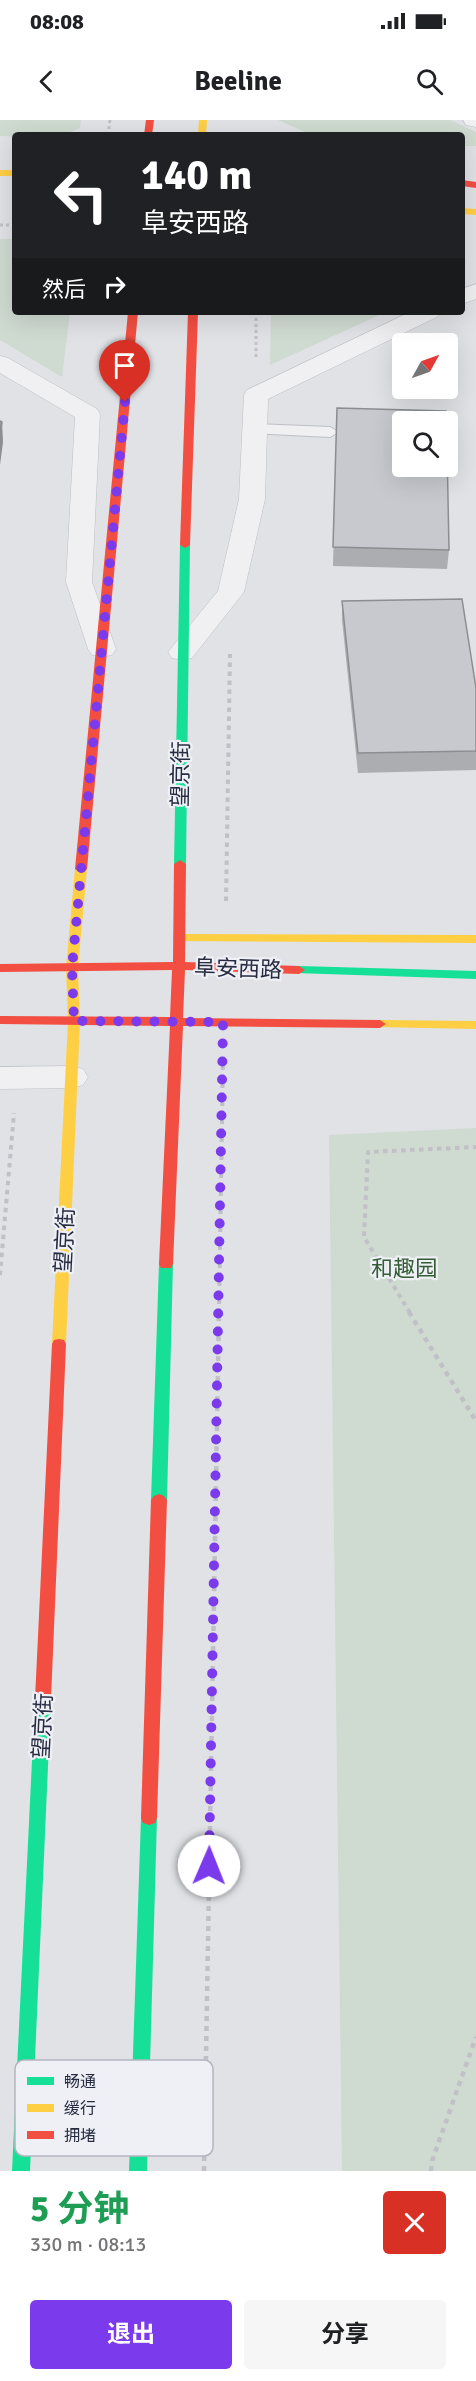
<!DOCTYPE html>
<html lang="zh">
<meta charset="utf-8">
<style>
body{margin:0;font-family:Signika,"Noto Sans SC",sans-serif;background:#f6f6f6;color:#202124;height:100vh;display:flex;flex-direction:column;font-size:22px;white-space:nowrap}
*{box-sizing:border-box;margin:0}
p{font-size:20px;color:#757577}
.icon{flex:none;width:33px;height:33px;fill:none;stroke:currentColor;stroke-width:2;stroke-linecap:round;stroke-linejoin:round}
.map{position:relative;height:2051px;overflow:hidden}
.sheet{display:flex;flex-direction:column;background:#fff;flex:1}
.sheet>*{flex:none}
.guide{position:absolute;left:12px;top:12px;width:453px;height:183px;border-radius:6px;box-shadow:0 6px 24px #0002;background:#202124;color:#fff;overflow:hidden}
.needle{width:39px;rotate:50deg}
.fabs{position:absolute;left:392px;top:213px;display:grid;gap:12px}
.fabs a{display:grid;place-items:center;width:66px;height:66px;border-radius:6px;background:#fff;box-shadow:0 6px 24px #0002;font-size:30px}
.pin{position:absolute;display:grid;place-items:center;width:51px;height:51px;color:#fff;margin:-62px -26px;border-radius:50% 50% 50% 0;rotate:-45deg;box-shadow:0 0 6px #0007}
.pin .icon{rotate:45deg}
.me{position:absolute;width:66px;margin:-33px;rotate:1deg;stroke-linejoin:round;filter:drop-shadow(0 0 4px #0008)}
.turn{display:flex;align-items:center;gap:21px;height:126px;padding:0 30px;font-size:27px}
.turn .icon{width:78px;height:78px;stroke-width:2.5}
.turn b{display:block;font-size:42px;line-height:51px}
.then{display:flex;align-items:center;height:57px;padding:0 30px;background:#0003;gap:12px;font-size:22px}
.round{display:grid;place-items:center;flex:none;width:63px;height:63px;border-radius:6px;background:#f6f6f6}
.head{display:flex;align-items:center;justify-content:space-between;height:102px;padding:0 30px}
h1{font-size:36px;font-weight:700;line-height:45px;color:#1e9e55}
.button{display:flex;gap:12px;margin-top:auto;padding:12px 30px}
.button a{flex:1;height:69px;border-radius:6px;background:#7c3aed;color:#fff;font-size:24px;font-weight:700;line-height:69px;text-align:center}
.button a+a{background:#f6f6f6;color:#202124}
.status{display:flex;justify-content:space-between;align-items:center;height:42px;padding:0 30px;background:#fff;direction:ltr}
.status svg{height:16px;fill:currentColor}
header{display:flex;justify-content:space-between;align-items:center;height:78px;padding:0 30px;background:#fff;font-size:27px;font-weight:700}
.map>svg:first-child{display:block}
.green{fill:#cfdad1}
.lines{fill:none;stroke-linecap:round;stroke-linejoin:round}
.lane-casing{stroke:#bdbfc4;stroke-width:2}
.street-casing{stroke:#bdbfc4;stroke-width:1}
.path-far2{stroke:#c0c0c6;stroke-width:3;stroke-dasharray:3 3;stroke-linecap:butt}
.path-far1{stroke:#c0c0c6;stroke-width:4;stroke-dasharray:4.5 4.5;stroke-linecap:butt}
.path{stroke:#c0c0c6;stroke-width:4.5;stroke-dasharray:5 5;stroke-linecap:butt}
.lane{fill:#f0f0f3;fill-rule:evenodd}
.street{fill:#f0f0f3;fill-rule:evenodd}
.fast{fill:#16e098;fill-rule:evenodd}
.slow{fill:#ffcf43;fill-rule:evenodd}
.jam{fill:#f24e42;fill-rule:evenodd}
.wall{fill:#abadb1}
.shaded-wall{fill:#8b8d90}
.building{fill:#c7c9ce;stroke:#8b8d90;stroke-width:1.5}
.route{stroke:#7c3aed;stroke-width:10;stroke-dasharray:0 18}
.labels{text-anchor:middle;stroke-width:4.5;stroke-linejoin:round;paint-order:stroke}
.street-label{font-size:22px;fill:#272c40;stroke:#eef0f6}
.park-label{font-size:22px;fill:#345c34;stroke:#eef0f6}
.key{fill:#eef0f6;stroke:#b2b5bf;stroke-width:1.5}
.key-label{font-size:16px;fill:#272c40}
</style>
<div class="status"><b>08:08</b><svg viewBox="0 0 49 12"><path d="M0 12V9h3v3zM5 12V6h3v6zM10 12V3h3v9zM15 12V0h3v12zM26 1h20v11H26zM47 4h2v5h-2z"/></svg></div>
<header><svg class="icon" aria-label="back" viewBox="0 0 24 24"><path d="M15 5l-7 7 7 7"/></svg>Beeline<svg class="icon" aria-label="search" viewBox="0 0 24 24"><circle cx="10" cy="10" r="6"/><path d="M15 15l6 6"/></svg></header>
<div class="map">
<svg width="476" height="2051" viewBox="0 0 476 2051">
<rect width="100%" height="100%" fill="#e0e2e6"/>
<!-- green -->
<path class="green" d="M0 0H81L80 8C57 19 24 17 0 16Z
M278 0H450L476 12V26H462V15H312Z
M0 119H15V192H70L62 257 0 220Z
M271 192H386L270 245Z
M476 1008V2051H342L329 1015Z"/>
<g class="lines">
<!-- lane casing -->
<g class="lane-casing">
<path id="lane" d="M255 304 330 307 339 312 330 317 249 313 246 309Z"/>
</g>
<!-- street casing -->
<g class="street-casing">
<path id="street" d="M463 0H476V7L466 5Z
M476 164V179L462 184V169Z
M410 192H441L437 197 268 279 265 379 244 472 192 538 182 540 172 538 168 532 218 471 239 379 244 275 247 270Z
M0 236 8 238 97 289 100 294 92 462 116 529 112 535 102 537 92 535 88 529 66 462 75 297 0 253Z
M72 946 83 949 88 957 83 965 72 968 0 969V947Z"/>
</g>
<!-- path-far2 -->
<path class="path-far2" d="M108 15 110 0
M0 105H15
M256 192V238"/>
<!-- path-far1 -->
<path class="path-far1" d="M226 781 230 534
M0 1155 14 993
M219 1193 223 939
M410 1193 364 1117 368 1032 476 1027"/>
<!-- path -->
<path class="path" d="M409 1192 476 1301
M204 2051 219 1192
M431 2051 432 2041 476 1917"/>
<!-- lane -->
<use href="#lane" class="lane"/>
<!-- street -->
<use href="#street" class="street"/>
<!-- fast -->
<path class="fast" d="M185 422 190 425 186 744 180 748 174 744 180 425Z
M299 846 476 851V859L295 853 293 850Z
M166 1139 171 1140 173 1144 167 1380 164 1384 159 1386 154 1384 151 1380 159 1144 161 1140Z
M43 1572 49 1574 51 1579 30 2051H12L35 1579 37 1574Z
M149 1691 155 1693 157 1698 147 2051H129L141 1698 143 1693Z"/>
<!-- slow -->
<path class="slow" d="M199 0H207L206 15H198Z
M0 50H15V56H0Z
M462 88 476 89V95L462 94Z
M81 745 87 749 78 848 80 901 66 1224 64 1228H54L52 1224 68 901 66 848 75 749Z
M179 814 476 815V823L175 821 173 818Z
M380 900 476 901V909L375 907 374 904Z"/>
<!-- jam -->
<path class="jam" d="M146 0H154L152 15H144Z
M462 60 476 62V68L462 66Z
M128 192H138L87 749 81 753 75 749Z
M188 192H198L190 425 185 428 180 425Z
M180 740 186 744 185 842 299 846 305 850 299 854 185 850 183 898 380 900 386 904 380 908 183 906 173 1144 171 1148H161L159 1144 170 906 0 904V896L170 897 172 850 0 852V844L173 842 174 744Z
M59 1219 64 1220 66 1224 51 1579 49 1584 43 1586 37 1584 35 1579 52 1224 54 1220Z
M159 1374 164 1376 167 1380 157 1698 155 1703 149 1705 143 1703 141 1698 151 1380 154 1376Z"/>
</g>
<!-- wall -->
<path class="wall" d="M337 288 449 430 447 449 333 446Z
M342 481 476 568V650L358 653 342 500Z"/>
<!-- shaded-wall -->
<path class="shaded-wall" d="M2 302 3 322 0 345V316Z"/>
<!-- building -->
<path class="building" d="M337 288 446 291 447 302H402V346H447V327L449 430 333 427Z
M0 301 2 302 0 316Z
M462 479 476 568V631L358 633 342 481Z"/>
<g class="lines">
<!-- route -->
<path class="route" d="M125 282 72 848 74 901 223 902 209 1746"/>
</g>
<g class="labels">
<!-- street labels -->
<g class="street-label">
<text transform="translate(180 654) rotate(-89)" y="8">望京街</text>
<text transform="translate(238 848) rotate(2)" y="8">阜安西路</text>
<text transform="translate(64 1120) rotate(-87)" y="8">望京街</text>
<text transform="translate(42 1606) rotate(-87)" y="8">望京街</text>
</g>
<!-- park labels -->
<g class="park-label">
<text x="404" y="1156">和趣园</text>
</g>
</g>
<!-- legend -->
<rect x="15" y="1940" width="198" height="96" rx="9" class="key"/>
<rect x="27" y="1957" width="27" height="8" fill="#16e098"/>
<rect x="27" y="1984" width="27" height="8" fill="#ffcf43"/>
<rect x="27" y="2011" width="27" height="8" fill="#f24e42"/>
<g class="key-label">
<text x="64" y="1967">畅通</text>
<text x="64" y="1994">缓行</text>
<text x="64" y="2021">拥堵</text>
</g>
</svg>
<div class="fabs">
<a><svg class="needle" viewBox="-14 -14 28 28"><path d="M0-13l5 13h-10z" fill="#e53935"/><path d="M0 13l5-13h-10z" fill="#757577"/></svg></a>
<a><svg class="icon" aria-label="search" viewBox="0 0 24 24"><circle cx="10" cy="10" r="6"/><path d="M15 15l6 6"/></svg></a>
</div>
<div class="pin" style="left:125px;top:282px;background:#d93025"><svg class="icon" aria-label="arrive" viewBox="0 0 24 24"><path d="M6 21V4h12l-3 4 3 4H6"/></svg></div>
<svg class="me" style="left:209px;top:1746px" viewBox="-20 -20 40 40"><circle r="19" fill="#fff"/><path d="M0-13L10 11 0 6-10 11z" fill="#7c3aed"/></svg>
<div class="guide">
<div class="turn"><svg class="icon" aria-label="left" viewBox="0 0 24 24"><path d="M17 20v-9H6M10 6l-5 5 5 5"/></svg><div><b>140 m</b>阜安西路</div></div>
<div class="then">然后<svg class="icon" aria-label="right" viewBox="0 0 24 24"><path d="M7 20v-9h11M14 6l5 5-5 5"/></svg></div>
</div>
</div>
<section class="sheet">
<div class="head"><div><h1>5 分钟</h1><p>330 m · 08:13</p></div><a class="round" style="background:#d93025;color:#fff"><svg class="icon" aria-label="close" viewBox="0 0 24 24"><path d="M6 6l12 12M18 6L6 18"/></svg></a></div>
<div class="button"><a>退出</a><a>分享</a></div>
</section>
